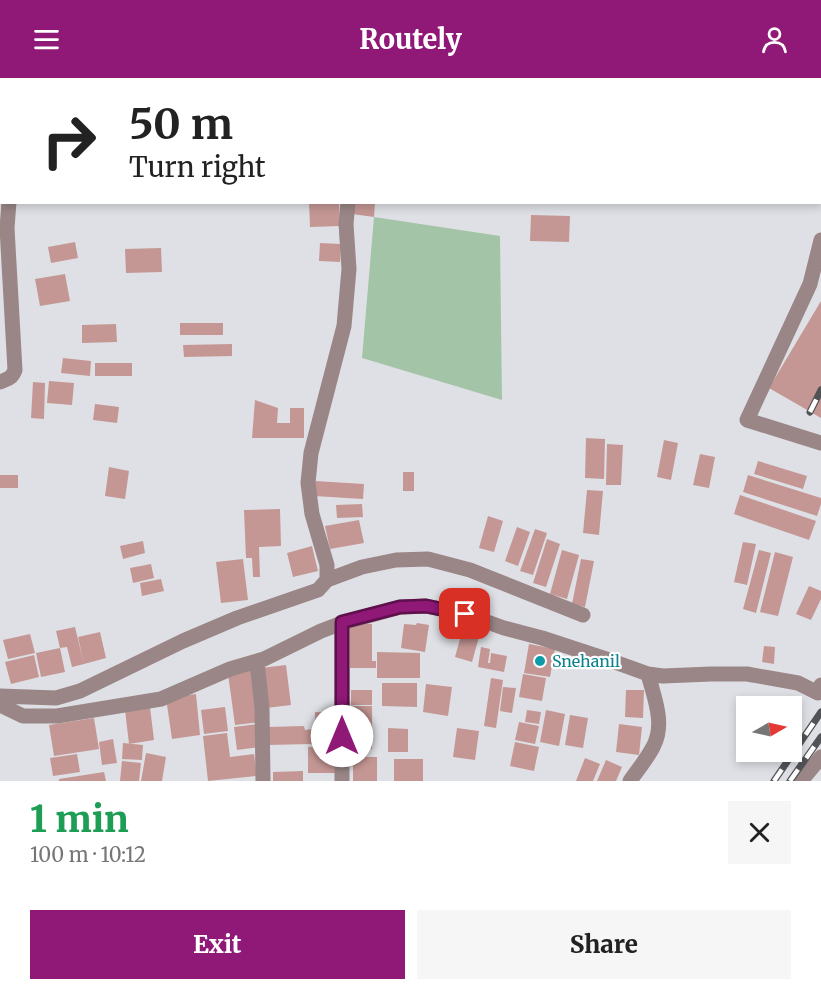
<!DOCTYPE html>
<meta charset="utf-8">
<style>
body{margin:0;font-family:Merriweather,serif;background:#f6f6f6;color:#222;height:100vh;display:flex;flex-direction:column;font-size:22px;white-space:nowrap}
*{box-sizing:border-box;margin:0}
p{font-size:20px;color:#767676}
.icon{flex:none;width:33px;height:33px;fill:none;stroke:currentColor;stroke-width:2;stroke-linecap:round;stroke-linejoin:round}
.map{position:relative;height:703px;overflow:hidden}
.panel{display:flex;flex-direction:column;background:#fff;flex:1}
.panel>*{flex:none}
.banner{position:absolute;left:0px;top:0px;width:822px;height:126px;box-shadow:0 3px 9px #0003;background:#fff;color:#222;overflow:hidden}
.needle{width:39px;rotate:81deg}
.fabs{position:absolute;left:736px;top:618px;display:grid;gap:12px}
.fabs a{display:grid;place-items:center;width:66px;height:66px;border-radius:0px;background:#fff;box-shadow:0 3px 9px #0003;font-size:30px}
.pin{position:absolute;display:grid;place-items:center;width:51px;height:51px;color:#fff;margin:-26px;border-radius:12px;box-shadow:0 3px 9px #0006}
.me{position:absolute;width:66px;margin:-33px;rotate:0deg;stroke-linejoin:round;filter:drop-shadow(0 0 4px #0008)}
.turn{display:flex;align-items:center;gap:21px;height:126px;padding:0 30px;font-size:27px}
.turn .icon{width:78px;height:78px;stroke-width:2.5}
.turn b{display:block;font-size:42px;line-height:51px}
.round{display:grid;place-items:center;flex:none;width:63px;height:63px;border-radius:0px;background:#f6f6f6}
.head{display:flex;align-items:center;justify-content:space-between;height:102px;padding:0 30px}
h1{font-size:36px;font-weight:800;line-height:45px;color:#1e9e55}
.primary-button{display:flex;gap:12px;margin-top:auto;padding:12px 30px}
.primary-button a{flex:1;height:69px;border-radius:0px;background:#901877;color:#fff;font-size:24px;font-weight:800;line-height:69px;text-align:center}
.primary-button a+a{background:#f6f6f6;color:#222}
header{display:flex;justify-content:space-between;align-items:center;height:78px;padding:0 30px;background:#901877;color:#fff;font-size:27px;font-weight:800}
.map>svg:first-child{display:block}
.green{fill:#a4c4a7}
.building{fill:#c49794}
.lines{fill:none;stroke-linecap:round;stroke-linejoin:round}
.street{stroke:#9a8686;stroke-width:15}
.rail-casing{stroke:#525356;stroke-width:7}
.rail{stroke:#fff;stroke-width:4.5;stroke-dasharray:14;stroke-linecap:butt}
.route-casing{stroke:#5e104d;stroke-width:15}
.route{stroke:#901877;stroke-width:10}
.culture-dot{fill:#0f9aa8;stroke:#fff;stroke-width:2}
.labels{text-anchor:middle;stroke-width:4.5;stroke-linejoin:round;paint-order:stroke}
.culture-label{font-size:16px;fill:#0d838f;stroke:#fff;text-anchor:start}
</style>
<header><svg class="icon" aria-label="menu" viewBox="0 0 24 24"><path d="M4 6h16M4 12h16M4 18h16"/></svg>Routely<svg class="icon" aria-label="person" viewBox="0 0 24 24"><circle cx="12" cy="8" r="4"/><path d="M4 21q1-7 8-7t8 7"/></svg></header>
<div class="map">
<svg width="821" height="703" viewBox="0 0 821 703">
<rect width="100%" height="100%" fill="#dfe0e5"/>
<!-- green -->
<path class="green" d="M374 139 500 158 502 322 362 280Z"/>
<!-- building -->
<path class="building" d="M309 124H339L340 148 310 149Z
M353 124H375L374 139 352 136Z
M531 137 570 138 569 164 530 163Z
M75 164 78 180 51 185 48 169Z
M320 165 341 166 340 184 319 183Z
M161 170 162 194 126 195 125 171Z
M65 196 70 223 40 228 35 201Z
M821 223V340L769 310Z
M180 245H223V257H180Z
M116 246 117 264 82 265V247Z
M232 266V278L184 279 183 267Z
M63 280 91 283 90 298 61 295Z
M95 285H132V298H95Z
M49 303 74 305 72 327 47 325Z
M33 304 45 305 44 341 31 340Z
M255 322 278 330 277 345H290V330H304V360H252Z
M95 326 119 329 117 345 93 342Z
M586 360 605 361 604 401 585 400Z
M664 362 678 365 671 402 657 399Z
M607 366 623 367 621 407H606Z
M700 376 715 379 709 410 693 407Z
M758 383 807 398 803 411 754 396Z
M109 389 129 393 125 421 105 418Z
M403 394H414V413H403Z
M0 397H18V410H0Z
M748 397 821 420V426L817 438 743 414Z
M315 403 364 406 363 421 314 418Z
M587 412 603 413 599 457 583 455Z
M740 417 816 443 809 462 734 436Z
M362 426 363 439 337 440 336 427Z
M280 431 281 468 259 469 260 499H253L252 480H246L244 432Z
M488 438 503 443 494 474 479 470Z
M359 442 364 465 330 471 325 448Z
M517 449 530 454 518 488 505 483Z
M535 451 547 455 533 497 520 493Z
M547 461 560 466 546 509 533 505Z
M143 463 145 475 123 481 120 468Z
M743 464 756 466 747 507 734 504Z
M312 468 318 493 293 499 287 475Z
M562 472 579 477 567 521 550 516Z
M759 472 771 475 756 535 743 531Z
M775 474 793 479 778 538 760 534Z
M243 481 248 522 221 525 216 484Z
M581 481 594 483 585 529 572 526Z
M151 486 154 500 133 505 130 490Z
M161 501 164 513 142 518 140 505Z
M809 508 821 513V521L811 542 796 536Z
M465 543 482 548 472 584 455 579Z
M350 545 372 546V583H376V590H350Z
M417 545 429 547 425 574 401 570 404 546 416 547Z
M75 549 84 586 72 589 67 569 60 570 56 553Z
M100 554 106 580 84 586 78 559Z
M30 556 35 575 8 581 3 562Z
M529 566 555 571 550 599 524 595Z
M764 568 775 569 774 586 762 584Z
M481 569 490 571 488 585H490L491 575 507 578 504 594 478 589Z
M60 570 65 594 41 599 36 575Z
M377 574 420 575V600H377Z
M34 577 39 599 11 606 5 584Z
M286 587 291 627 266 630 261 590Z
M254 592 261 644 235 647 228 596Z
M523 596 546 600 542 623 519 619Z
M491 600 503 602 496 650 484 648Z
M382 605H417V629L382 628Z
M426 606 452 609 448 638 423 634Z
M503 609 516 610 512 635 500 633Z
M351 612H372V627H351Z
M626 612H644L643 640 625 639Z
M196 616 200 657 172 661 166 620Z
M350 628H372V671H349Z
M150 629 154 662 129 666 125 632Z
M225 629 228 653 204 656 201 632Z
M527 632 541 634 539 646 525 644Z
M546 632 565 636 559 668 540 664Z
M315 634 341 635 340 661H315Z
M570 637 588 640 583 670 565 667Z
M94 640 99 671 54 678 49 647Z
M519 644 539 648 535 666 515 662Z
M257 646 260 669 237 672 234 649Z
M619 646 642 649 639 677 616 674Z
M304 648 305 652 312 651V666L267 667 266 649Z
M388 650 408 651V674H388Z
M457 650 479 653 475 682 453 679Z
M227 655 230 679 254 676 257 698 208 703 203 658Z
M113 661 117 685 102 687 99 664Z
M515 664 539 669 534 693 510 688Z
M123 665 143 667 142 682 122 681Z
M308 669 336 670V695H308Z
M146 675 166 679 162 703H141Z
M77 676 80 694 53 698 50 680Z
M353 679H377V703H353Z
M585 680 600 686 593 703H576Z
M394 681H423V703H394Z
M606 682 622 689 616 703H597Z
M122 683 141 685 139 703H120Z
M303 693V703H273V694Z
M104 694 106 703H59V701Z"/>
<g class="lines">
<!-- street -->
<path class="street" d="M4 0V2
M375 2V0
M0 26H2
M821 162 810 206 747 342 821 365
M0 304C8 301 12 300 15 292L7 150 9 124
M327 502 362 489 396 482 428 481 470 492 583 537
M257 584 262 630 263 703
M0 618 56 620 80 613 183 563 237 540 318 512 327 502V487L312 436 308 405 311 375 344 248 349 191 346 146 348 124
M0 627 23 638H57L161 621 230 591 264 581 321 553 342 545 400 529 426 528 465 536 504 550 542 560 612 583 648 596 663 598 711 596H747L798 605 818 615 821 607
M342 703V545
M630 703C638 691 648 680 654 667 665 645 654 619 648 596
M801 703 821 679"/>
<!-- rail casing -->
<g class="rail-casing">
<path id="rail" d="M810 334 821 312
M774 703 821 634
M790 703 821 659"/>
</g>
<!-- rail -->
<use href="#rail" class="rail"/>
</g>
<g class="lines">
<!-- route casing -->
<g class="route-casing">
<path id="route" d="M342 658V544L400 529 426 528 465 536"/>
</g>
<!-- route -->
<use href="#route" class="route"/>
</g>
<!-- markers -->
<circle class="culture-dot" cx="540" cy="583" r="6"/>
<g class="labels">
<!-- culture labels -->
<g class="culture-label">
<text x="552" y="589">Snehanil</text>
</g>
</g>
</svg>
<div class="fabs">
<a><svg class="needle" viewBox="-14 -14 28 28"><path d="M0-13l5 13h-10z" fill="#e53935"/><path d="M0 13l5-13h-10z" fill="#767676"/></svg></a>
</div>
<div class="pin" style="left:465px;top:536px;background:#d93025"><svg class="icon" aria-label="arrive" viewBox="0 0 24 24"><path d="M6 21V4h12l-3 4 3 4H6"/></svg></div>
<svg class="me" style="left:342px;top:658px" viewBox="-20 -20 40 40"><circle r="19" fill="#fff"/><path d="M0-13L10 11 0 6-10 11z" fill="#901877"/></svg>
<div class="banner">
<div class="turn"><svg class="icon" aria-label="right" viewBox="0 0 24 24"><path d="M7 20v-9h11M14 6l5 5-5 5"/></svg><div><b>50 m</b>Turn right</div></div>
</div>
</div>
<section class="panel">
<div class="head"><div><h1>1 min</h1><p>100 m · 10:12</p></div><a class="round"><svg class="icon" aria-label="close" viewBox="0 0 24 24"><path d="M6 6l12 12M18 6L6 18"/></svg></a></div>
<div class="primary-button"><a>Exit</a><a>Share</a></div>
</section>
